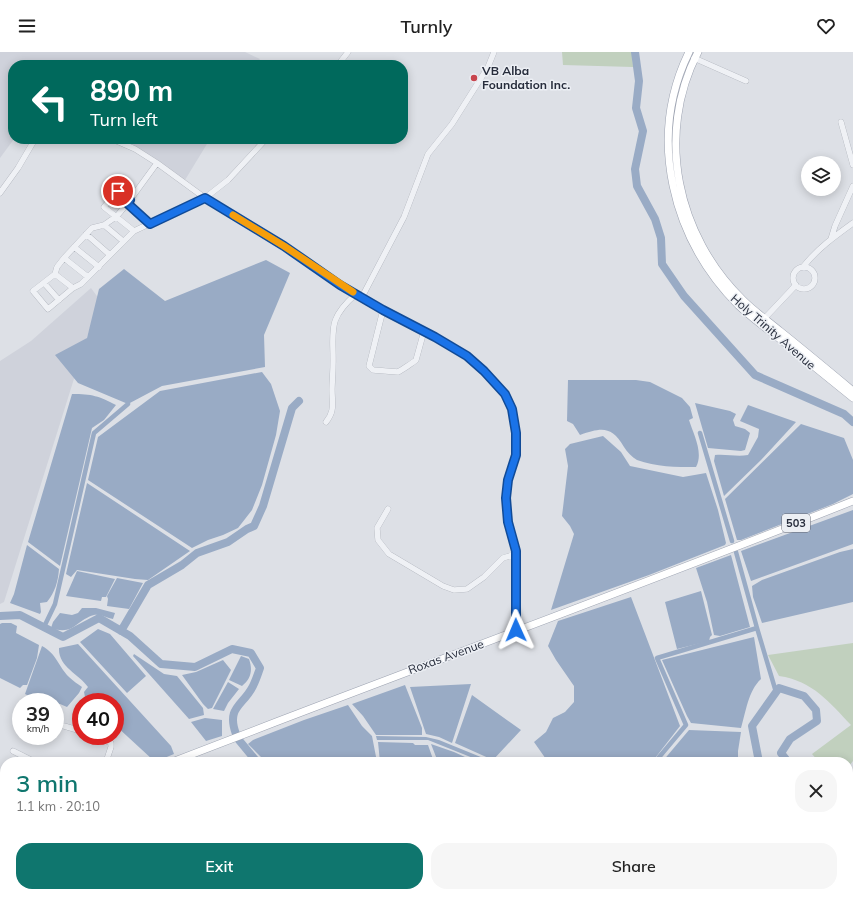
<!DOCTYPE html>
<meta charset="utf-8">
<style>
body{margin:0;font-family:Mulish,sans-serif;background:#f6f6f6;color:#222;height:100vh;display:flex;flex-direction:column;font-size:15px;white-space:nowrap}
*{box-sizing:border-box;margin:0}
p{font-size:13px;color:#767676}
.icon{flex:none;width:22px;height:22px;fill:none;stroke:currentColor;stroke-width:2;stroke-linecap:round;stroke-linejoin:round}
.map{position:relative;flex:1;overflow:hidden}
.details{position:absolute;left:0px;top:705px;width:853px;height:140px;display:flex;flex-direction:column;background:#fff;border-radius:16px 16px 0 0;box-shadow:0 2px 10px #0003}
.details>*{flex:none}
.guide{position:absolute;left:8px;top:8px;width:400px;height:84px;border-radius:16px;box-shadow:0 2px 10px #0003;background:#00695c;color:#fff;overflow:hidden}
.controls{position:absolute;left:801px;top:104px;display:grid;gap:8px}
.controls a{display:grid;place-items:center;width:40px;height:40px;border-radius:50%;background:#fff;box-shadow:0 2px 10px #0003;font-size:20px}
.speed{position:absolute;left:12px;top:641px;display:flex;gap:8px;font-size:20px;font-weight:700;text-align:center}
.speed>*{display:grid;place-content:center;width:52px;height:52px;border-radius:50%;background:#fff;box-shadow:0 2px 10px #0003;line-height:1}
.speed small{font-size:10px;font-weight:400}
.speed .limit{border:6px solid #d22;background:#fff;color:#111}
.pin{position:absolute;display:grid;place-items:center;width:34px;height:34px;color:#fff;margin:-17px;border:2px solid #fff;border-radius:50%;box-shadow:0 1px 4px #0007}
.me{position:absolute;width:44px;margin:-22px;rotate:359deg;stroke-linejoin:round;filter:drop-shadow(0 0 3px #0008)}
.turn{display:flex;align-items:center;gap:14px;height:84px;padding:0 16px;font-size:18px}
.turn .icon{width:52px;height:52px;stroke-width:2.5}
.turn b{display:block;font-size:28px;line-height:34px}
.round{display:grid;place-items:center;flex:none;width:42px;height:42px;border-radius:16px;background:#f6f6f6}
.head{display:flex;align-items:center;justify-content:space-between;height:68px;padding:0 16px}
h1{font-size:24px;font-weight:600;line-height:30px;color:#0f766e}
.action{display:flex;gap:8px;margin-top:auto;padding:8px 16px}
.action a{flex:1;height:46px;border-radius:16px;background:#0f766e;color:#fff;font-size:16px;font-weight:600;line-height:46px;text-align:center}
.action a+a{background:#f6f6f6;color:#222}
header{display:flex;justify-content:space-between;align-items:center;height:52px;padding:0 16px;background:#fff;font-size:18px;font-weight:600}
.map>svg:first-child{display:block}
.built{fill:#cfd2db}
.green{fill:#c1d0be}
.water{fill:#99abc5}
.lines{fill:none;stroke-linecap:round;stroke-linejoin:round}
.canal{stroke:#99abc5;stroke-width:4.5}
.river{stroke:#99abc5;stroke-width:8}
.minor-casing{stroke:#a6aab3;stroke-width:6}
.major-casing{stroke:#9da3b1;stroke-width:8}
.minor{stroke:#eff1f5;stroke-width:5.5}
.major{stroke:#fff;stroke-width:7}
.route-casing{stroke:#114b97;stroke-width:10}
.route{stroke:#1a73e8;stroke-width:7}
.slow{stroke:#f59e0b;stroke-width:7}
.poi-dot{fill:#c8454e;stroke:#eceff4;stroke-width:1.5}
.labels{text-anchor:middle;stroke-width:3;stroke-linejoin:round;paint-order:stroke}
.shield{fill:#eceff4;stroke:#626773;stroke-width:1}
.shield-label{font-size:11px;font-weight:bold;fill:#272d3c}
.poi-label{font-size:12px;font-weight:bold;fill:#272d3c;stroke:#eceff4;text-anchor:start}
.street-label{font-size:12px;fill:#272d3c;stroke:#eceff4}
</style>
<header><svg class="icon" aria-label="menu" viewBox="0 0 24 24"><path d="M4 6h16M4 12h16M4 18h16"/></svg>Turnly<svg class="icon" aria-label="heart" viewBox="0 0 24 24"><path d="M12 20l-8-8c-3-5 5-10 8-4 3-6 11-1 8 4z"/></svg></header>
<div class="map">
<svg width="853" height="845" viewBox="0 0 853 845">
<rect width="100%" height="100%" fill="#dde0e6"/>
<!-- built -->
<path class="built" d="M0 0H245L260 7 256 13H13L14 87 0 106Z
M122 87H210L185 128 129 90Z
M91 236 99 247 4 550 0 552V309L31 289Z"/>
<!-- green -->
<path class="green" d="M562 0H632L633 15 563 13Z
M853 591V709L848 715V710H819L812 702 851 673C829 650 813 629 779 624L768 603Z
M548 840H802L801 845H544Z"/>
<!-- water -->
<path class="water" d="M266 208 290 221 264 283 265 315 162 334 128 352 78 331 55 303 87 286 99 237 124 217 165 249Z
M262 320 271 332 280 359 276 383 262 433 252 458 238 476 223 483 208 488 192 496 88 428 98 385 160 339Z
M568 328H636L650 330 682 346 690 355 693 366 689 368C693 381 704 401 696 415 676 415 656 415 637 408 632 405 627 400 624 395 611 373 601 376 580 383L573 372 567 369Z
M72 342C92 342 99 344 116 353L104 368 92 376 60 514 28 490Z
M695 351 730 359 736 362 733 368 735 374 745 377 750 381 745 398 741 399 708 396Z
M748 353 796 370 761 408 724 444 714 409 715 403C727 402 737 405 748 403L758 385 759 377 740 369Z
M801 372 844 386 853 408V442L833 452 741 488H737L725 447Z
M603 384 621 400 630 414 683 425 706 421 718 458 726 491 725 493 649 523 551 558 574 482 570 474 562 464 568 414 565 397 570 392Z
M87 431 190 499 148 528 135 527 77 518 71 525 66 522Z
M853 458V492L751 529 741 499Z
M27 493 59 517C58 530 55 540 47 550L40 551 41 560 40 562 10 551 14 542Z
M853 497V550L762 571 753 545 752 534 762 528 840 500Z
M731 503 750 575 720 584 714 583 707 550 696 516Z
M77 519 115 527 106 545H102L101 549 66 544Z
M117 526 143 531 129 557 107 554 108 547 107 544Z
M701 539 712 583 710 585 709 589 677 597 665 550Z
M631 545 680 674 652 710H548L534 690 546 680 553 666 565 660 574 650V634L556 608 548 594 558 569Z
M82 556H96L115 561 113 567C107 566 100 562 94 563 76 568 74 584 51 576L53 570 60 561 72 563 78 561Z
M2 571H11L17 574 16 581 39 593 37 606 27 633H23L20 636 0 626V572Z
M98 577 110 582 146 624 127 641 80 590Z
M754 585 761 627C748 639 746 660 741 676L691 671 687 664 662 608Z
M78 592 171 694 174 702 157 709 153 708 115 673V650H90L85 645 84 640 88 635C79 622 58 615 59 596Z
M42 594C57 602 58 614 69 625 73 629 78 632 82 635L79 641 67 655 60 652 55 653V650H41L25 642Z
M134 602 164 622 177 624 203 656 204 663 189 667 133 604Z
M241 604 249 607C253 618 251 627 242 634L229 628Z
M223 608 231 618 212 656 208 657 203 652 182 623 196 620Z
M228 630 239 637 228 651 224 659 213 657Z
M471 632 452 691 439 685 426 682 410 635Z
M405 633 422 676V683H376L363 664 352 652Z
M472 643 521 678 493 708 455 691Z
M348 653 362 674 372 684 377 710H266L248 692 253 688 304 668Z
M205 666 222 668V684L206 689 191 670Z
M689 678 741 680 738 699V710H662Z
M376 684 426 685 439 688 493 710H483L428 688H377Z
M378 690 413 691 415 693H428L434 710H380Z
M431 692 454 700 476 710H438Z
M848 750H853V845H801L802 840H848Z
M493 840H534L529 845H498V843Z"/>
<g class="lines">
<!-- canal -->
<path class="canal" d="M700 381 732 489
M736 500 757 576 776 640
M44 575 55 552 94 381 128 352
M655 710 686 673 657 606 757 576"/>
<!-- river -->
<path class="river" d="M635 0 639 29 636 56 643 79 635 117 637 134 655 167 661 186 662 212 684 244 755 323 844 362 853 370
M0 564 20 563 63 585 99 566 130 584 161 612 195 615 232 597 251 601 260 616C258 622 256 628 253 634 243 654 226 655 236 682
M121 579 148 533 182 513 197 501 228 490 247 477 254 474 263 454 292 356 299 349
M238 687 257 710
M759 710 752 674 779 636 804 644 816 658 817 669 790 687 781 701 788 710
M848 744 853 743"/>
<!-- minor casing -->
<g class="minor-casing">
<path id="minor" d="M694 6 746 29
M338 13 348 0
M841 70 853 113
M112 87 135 97 157 111 205 146 284 194 340 233 383 258 447 292 467 304 495 330 509 349 516 381V403L508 428 506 446 508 470 515 499 516 578
M157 111 130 148 117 164 104 173 92 176 64 206 57 215 55 222 33 239 48 257 73 236 81 232 134 179 205 146 228 128 266 87
M0 141 18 116 35 87
M130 148 118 139 104 155 134 179
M128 151 150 172
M104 173 123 189
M86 182 110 203
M831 187 835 174 853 134
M74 195 99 215
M64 206 88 225
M793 226a11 11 0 1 1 22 0a11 11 0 1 1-22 0Z
M803 215C817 197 835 184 853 171
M55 222 73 236
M44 231 59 248
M362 245 404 165 428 102 452 72 488 15 494 0
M383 258 369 314 373 318 398 320C400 319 414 310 416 308L424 279
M762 269 796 233
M326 370C335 359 332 352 332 338 332 330 333 322 333 314 334 279 326 268 356 242
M388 457 377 476 378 488 389 502 443 534 454 538 467 537 484 525 503 506 516 502
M64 674 81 679
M95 684 111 691V695L106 710
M13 699 35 710
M2 734 5 731
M46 840 51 845
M87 840 96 845
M126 840 135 845
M194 840 203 845
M574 840 585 845
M619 840 630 845
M701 840 711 845
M749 840 759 845
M172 845 175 840
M300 845 303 840
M358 845 361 840
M547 845 552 840
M678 845 681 840
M792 845 793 840"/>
</g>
<!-- major casing -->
<g class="major-casing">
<path id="major" d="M689 0C647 86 672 186 738 253 754 268 773 281 790 295 811 312 832 329 853 346
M698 0C655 83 677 184 743 248 754 259 768 269 780 279 805 299 829 319 853 339
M172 710C399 622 627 539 853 449
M0 782 5 780"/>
</g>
<!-- minor -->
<use href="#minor" class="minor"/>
<!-- major -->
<use href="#major" class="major"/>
</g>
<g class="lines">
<!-- route casing -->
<g class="route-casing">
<path id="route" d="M118 139 130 148 128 152 150 172 205 146 284 194 340 233 383 258 435 285 467 304 484 319 505 342 512 357 516 381V403L508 428 506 446 508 470 516 499V578"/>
</g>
<!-- route -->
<use href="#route" class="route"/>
<!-- slow -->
<path class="slow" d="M233 163 284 194 353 240"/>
</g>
<!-- markers -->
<circle class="poi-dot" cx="474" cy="26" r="4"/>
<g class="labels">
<!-- shield labels -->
<rect class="shield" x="782" y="462" width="28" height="18" rx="3"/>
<g class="shield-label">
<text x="796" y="475">503</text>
</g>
<!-- poi labels -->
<g class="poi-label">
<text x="482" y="23">VB Alba<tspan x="482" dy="14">Foundation Inc.</tspan></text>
</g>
<!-- street labels -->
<g class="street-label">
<text transform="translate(773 280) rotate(41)" y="4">Holy Trinity Avenue</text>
<text transform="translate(446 605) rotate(-20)" y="4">Roxas Avenue</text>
</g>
</g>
</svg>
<div class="controls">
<a><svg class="icon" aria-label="layers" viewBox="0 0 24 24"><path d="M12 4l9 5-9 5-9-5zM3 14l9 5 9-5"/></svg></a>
</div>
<div class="speed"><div>39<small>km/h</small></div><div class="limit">40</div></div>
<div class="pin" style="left:118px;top:139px;background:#d93025"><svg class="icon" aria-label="arrive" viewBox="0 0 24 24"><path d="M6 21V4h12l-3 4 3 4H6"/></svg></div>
<svg class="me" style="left:516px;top:578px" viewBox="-20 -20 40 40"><path d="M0-17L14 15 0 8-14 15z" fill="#1a73e8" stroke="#fff" stroke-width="4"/></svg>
<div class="guide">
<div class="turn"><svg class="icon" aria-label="left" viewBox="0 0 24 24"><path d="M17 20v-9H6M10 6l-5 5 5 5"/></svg><div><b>890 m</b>Turn left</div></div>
</div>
<section class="details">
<div class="head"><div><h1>3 min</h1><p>1.1 km · 20:10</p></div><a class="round"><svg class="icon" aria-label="close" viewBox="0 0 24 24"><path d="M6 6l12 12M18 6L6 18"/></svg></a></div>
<div class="action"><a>Exit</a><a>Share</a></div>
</section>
</div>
